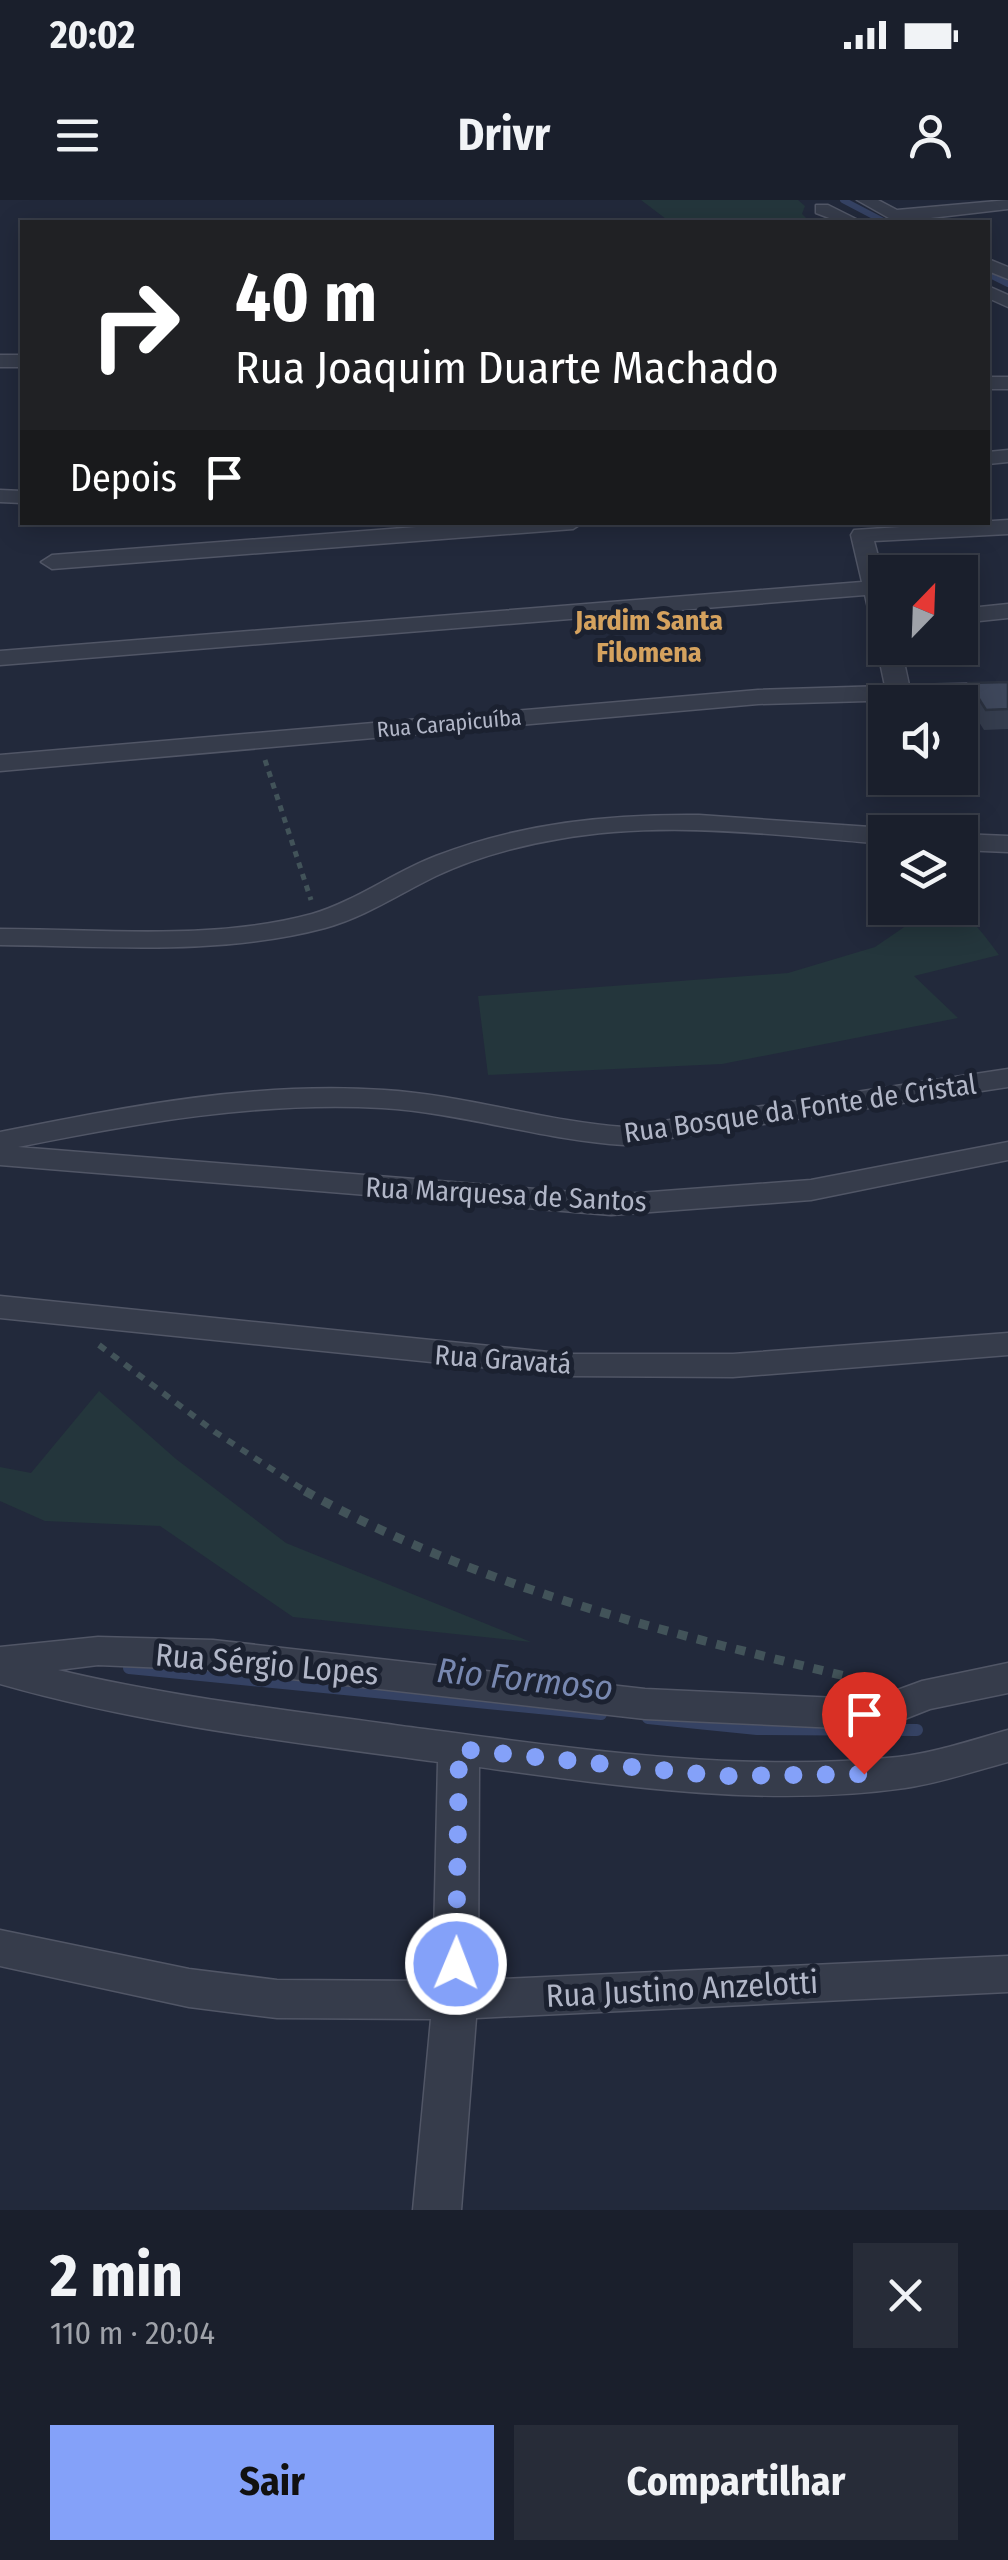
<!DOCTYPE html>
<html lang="pt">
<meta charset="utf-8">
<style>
body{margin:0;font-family:"Fira Sans Condensed",sans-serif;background:#272c38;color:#f1f3f6;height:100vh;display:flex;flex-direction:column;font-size:38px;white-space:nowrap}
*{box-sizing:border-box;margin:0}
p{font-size:32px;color:#9fa2a9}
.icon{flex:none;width:55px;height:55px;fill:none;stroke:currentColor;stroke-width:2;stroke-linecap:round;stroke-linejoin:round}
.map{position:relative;height:2010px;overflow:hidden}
.side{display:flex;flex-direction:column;background:#1a1f2c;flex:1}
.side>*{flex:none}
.banner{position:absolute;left:20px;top:20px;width:970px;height:305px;border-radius:0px;box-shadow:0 5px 25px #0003,0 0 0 2px #383d48;background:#202124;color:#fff;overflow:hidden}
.needle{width:65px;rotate:23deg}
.controls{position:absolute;left:868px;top:355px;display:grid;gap:20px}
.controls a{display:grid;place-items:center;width:110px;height:110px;border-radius:0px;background:#1a1f2c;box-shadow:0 5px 25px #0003,0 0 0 2px #383d48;font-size:50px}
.pin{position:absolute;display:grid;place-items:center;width:85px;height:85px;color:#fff;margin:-102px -42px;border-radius:50% 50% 50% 0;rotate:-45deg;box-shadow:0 0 10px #0007}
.pin .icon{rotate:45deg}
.me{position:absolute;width:110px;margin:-55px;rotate:1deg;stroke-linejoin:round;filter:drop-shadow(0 0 8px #0008)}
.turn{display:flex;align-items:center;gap:35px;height:210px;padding:0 50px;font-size:45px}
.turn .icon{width:130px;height:130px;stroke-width:2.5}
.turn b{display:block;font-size:70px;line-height:85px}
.then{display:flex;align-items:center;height:95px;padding:0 50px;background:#0003;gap:20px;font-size:38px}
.round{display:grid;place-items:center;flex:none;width:105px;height:105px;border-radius:0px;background:#272c38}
.headline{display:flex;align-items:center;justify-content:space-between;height:170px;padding:0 50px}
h1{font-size:60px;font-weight:700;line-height:75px}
.cta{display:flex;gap:20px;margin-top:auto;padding:20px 50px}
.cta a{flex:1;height:115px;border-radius:0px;background:#84a1f9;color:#111;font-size:40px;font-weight:700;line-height:115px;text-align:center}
.cta a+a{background:#272c38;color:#f1f3f6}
.status{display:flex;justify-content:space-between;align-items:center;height:70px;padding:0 50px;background:#1a1f2c;direction:ltr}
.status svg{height:28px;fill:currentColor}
header{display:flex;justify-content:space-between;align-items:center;height:130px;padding:0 50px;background:#1a1f2c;font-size:45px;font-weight:700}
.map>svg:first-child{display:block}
.green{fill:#24363c}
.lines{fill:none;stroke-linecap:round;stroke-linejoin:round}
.stream-far1{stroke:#354263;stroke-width:6}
.stream{stroke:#354263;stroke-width:12}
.minor-casing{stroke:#515666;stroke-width:3}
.path-far2{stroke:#425359;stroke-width:5;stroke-dasharray:6 6;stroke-linecap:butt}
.path-far1{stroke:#425359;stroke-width:6;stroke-dasharray:8 8;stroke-linecap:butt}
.path{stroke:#425359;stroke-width:9;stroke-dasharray:10 10;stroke-linecap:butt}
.minor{fill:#363c4b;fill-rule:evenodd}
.wall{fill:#353d4e}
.building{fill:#3e475b;stroke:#2b3240;stroke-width:2.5}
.route{stroke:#84a1f9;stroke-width:18;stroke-dasharray:0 32.4}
.labels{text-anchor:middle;stroke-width:10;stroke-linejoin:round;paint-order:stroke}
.far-street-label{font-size:22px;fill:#b1b6c7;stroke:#1b2130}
.far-quarter-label{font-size:28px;font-weight:bold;fill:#d5a25e;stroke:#1b2130}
.street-label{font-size:28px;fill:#b1b6c7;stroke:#1b2130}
.near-street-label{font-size:32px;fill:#b1b6c7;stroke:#1b2130}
.near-water-label{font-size:35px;font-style:italic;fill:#7888b0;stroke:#1b2130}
</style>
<div class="status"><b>20:02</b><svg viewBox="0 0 49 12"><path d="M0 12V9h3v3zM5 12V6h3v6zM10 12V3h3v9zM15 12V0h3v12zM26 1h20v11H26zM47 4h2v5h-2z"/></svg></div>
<header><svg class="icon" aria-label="menu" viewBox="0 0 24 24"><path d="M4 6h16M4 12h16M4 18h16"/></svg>Drivr<svg class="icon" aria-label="person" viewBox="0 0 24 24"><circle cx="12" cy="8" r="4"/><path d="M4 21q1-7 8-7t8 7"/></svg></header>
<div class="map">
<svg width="1008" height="2010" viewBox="0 0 1008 2010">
<rect width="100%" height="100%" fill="#22293b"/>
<!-- green -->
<path class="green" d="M641 0H798L805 6 802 14 810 22H670Z
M932 708C967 708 979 728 999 755L914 776 958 818 722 864 488 875 478 796 788 773 875 747Z
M99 1191 176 1259 286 1343 531 1442 293 1417 160 1326 45 1321 0 1301V1267L31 1273Z"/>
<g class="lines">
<!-- stream-far1 -->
<path class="stream-far1" d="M843 0 885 22
M988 74 1008 84"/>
<!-- stream -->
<path class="stream" d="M129 1468 601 1514
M648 1518 757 1529 917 1530"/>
<!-- minor casing -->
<g class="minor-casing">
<path id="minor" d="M857 0H878L897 10 1008 0V9L896 22Z
M816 5H828L862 22H840L816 13Z
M988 59 1008 67V79L988 71Z
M988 86 1008 95V107L988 98Z
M0 155H22V167H0Z
M988 177H1008V189H988Z
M1008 250V262L988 264V252Z
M0 290 22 291V303L0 302Z
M1008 320V334L874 341 885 383V437L873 430 865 395 0 465V451L862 382 851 335 854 330Z
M481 322H584L573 329 52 369 41 362 52 355Z
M1008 404V418L960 423V409Z
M885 442V448H901L909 485 1008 483V497L758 504 0 571V555L758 490 885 486 877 448Z
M699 615 885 628 896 632H885V644C777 635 666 620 559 639 517 646 474 658 436 676 399 694 365 717 325 728 220 756 108 746 0 745V729C102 729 213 741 312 714 356 701 394 672 436 656 521 623 609 614 699 615Z
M960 634 1008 636V652L960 650Z
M1008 869V887L624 945C542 940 464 913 382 908 259 901 138 923 18 947L611 995 811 980 1008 942V960L811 1000 611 1015 0 965V932C126 907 254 881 384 890 465 895 543 921 624 927Z
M0 1096 568 1154H733L1008 1133V1155L733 1177 568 1176 0 1118Z
M98 1437 213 1440 645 1489 838 1498 892 1492 922 1481 1008 1463V1493L930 1509 897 1522 838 1528 645 1519 213 1470 98 1465 58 1470C171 1497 286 1510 401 1526 565 1547 732 1574 898 1557 935 1553 972 1540 1008 1530V1562C974 1571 940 1583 905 1588 766 1608 617 1586 479 1567L478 1780 1008 1756V1792L476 1818 461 2010H413L431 1819 277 1818 189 1807 0 1766V1730L189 1769 277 1780 433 1781 438 1562C291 1542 143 1525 0 1484V1447Z"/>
</g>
<!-- path-far2 -->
<path class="path-far2" d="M265 560 311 700"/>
<!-- path-far1 -->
<path class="path-far1" d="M99 1145 215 1232 310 1294"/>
<!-- path -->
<path class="path" d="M305 1291C476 1387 668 1433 857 1479"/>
<!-- minor -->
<use href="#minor" class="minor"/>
</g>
<!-- wall -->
<path class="wall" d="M1008 482V529L984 530 967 503 969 483Z"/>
<!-- building -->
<path class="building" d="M1008 482V509L986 510 969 483Z"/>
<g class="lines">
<!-- route -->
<path class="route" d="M456 1764 459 1549 720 1576 864 1574"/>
</g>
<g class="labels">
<!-- far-street labels -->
<g class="far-street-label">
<text transform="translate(449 523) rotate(-5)" y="8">Rua Carapicuíba</text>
</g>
<!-- far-quarter labels -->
<g class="far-quarter-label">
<text x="649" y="430">Jardim Santa<tspan x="649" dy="32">Filomena</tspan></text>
</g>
<!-- street labels -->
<g class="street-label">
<text transform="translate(800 908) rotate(-8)" y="10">Rua Bosque da Fonte de Cristal</text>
<text transform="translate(506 994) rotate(3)" y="10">Rua Marquesa de Santos</text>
<text transform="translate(503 1159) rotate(4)" y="10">Rua Gravatá</text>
</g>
<!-- near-street labels -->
<g class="near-street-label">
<text transform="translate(267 1464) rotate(5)" y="11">Rua Sérgio Lopes</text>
<text transform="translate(682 1789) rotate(-3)" y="11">Rua Justino Anzelotti</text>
</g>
<!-- near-water labels -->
<g class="near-water-label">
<text transform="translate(525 1479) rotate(6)" y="12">Rio Formoso</text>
</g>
</g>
</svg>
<div class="controls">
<a><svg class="needle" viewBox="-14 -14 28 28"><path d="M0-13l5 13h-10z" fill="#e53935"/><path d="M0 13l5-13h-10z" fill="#9fa2a9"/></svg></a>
<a><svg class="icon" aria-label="sound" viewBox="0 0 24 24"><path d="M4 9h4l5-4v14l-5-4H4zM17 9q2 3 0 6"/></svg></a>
<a><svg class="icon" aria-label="layers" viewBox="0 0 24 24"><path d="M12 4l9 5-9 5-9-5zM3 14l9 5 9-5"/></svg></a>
</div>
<div class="pin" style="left:864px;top:1574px;background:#d93025"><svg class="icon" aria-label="arrive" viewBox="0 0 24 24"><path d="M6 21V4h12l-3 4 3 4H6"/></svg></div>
<svg class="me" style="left:456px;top:1764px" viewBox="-20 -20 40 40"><circle r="17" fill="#84a1f9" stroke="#fff" stroke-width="3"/><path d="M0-11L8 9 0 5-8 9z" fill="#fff"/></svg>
<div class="banner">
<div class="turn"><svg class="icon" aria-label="right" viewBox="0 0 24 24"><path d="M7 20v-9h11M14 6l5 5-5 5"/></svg><div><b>40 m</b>Rua Joaquim Duarte Machado</div></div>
<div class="then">Depois<svg class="icon" aria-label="arrive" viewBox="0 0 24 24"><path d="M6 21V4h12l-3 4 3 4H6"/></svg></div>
</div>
</div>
<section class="side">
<div class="headline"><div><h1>2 min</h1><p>110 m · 20:04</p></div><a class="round"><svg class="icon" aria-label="close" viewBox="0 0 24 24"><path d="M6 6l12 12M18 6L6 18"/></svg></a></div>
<div class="cta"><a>Sair</a><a>Compartilhar</a></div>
</section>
